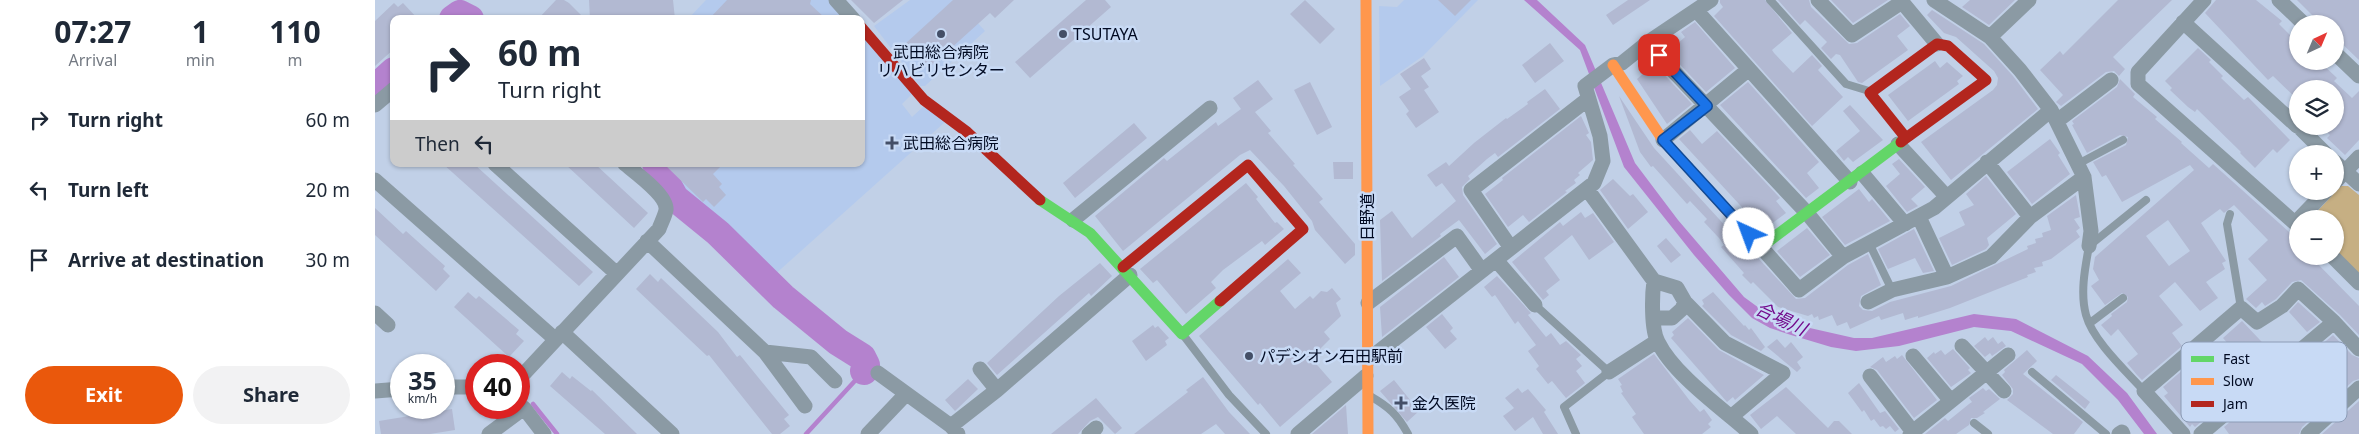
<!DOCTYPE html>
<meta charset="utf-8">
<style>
body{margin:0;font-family:"Noto Sans","Noto Sans JP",sans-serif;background:#f2f2f3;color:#1f2937;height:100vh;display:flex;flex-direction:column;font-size:19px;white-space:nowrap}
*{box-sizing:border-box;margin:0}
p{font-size:16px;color:#747a83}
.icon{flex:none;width:28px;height:28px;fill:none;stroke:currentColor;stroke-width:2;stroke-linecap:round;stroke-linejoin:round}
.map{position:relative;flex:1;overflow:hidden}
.panel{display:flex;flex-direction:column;background:#fff;width:375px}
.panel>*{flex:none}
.guide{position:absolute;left:15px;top:15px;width:475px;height:152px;border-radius:10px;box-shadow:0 1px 4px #0004;background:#fff;color:#1f2937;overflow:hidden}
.needle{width:32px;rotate:44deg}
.controls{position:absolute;left:1914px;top:15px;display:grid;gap:10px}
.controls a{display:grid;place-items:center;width:55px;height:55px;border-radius:50%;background:#fff;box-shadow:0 1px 4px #0004;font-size:25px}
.speed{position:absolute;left:15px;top:354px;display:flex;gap:10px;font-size:25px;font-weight:700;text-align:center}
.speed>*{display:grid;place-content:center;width:65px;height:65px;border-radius:50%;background:#fff;box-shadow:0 1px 4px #0004;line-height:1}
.speed small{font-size:12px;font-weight:400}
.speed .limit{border:8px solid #d22;background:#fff;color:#111}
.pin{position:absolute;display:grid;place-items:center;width:42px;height:42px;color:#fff;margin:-21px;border-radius:10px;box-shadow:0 2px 8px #0006}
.me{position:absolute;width:55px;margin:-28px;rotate:317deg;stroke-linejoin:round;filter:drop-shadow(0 0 4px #0008)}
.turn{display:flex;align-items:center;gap:18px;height:105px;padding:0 25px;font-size:22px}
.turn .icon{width:65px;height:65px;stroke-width:2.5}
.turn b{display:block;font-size:35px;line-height:42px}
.then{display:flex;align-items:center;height:48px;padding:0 25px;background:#0003;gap:10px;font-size:19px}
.eta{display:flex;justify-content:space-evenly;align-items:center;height:85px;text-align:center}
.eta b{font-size:30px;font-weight:700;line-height:35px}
.primary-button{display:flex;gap:10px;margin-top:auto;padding:10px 25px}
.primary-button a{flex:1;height:58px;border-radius:30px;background:#ea580c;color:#fff;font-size:20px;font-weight:700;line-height:58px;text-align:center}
.primary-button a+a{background:#f2f2f3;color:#1f2937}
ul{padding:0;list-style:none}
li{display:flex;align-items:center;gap:15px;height:70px;padding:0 25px}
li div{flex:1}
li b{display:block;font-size:19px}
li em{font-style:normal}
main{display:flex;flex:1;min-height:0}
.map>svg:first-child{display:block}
.built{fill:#b4caed}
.green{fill:#c6af83}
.water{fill:#b482ce}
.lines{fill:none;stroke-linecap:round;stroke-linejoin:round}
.stream{stroke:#b482ce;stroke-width:4.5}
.river{stroke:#b482ce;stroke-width:28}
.building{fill:#b2b9d2;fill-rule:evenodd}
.lane{stroke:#8b9aa4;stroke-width:8}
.street{stroke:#8b9aa4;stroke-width:15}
.fast{stroke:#63d668;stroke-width:11}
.slow{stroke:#ff974d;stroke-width:11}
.jam{stroke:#b3261e;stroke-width:11}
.route-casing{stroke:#114b97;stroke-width:12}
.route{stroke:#1a73e8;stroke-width:9}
.poi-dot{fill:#444f67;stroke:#c8daf5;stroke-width:2}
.labels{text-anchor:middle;stroke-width:5;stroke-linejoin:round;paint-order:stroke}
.poi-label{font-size:16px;fill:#010a22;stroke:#c8daf5;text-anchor:start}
.street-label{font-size:16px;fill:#010a22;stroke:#c8daf5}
.water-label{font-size:18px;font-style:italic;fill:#73098b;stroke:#c8daf5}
.key{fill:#c8daf5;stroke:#8c9cb6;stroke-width:1}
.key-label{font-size:14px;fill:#010a22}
</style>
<main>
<section class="panel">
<div class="eta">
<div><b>07:27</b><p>Arrival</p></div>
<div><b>1</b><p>min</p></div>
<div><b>110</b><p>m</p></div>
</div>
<ul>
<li><svg class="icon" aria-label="right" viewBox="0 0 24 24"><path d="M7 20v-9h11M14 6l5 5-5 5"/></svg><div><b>Turn right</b></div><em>60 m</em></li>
<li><svg class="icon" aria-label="left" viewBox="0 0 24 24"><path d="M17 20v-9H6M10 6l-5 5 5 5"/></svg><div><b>Turn left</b></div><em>20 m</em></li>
<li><svg class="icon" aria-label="arrive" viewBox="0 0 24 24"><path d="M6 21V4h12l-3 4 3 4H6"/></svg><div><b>Arrive at destination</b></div><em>30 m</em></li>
</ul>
<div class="primary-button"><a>Exit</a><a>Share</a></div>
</section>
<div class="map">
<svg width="1984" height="434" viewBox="0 0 1984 434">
<rect width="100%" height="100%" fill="#c1d0e7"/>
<!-- built -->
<path class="built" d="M331 0H456L474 19H313Z
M535 0H582L610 31 550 86H545L499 26Z
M1029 0H1103L1048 56 1005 86 1004 6 1022 7Z
M486 31 537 94 527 104 537 117 549 106 570 122 397 277 365 243 338 219 316 193 312 197 302 188 289 164H486Z"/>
<!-- green -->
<path class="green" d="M1966 186H1973L1984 195V278L1960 254V219H1935Z"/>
<!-- water -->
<path class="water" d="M1149 0H1162L1210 45 1260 163 1303 220 1369 297 1395 316 1426 326 1479 338H1497L1599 314 1641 319 1713 356 1752 393 1782 434H1769L1743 400 1707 364 1636 331 1599 327 1524 346 1481 351 1456 347 1416 335 1395 328 1377 318 1354 295 1319 255 1249 167 1205 50Z"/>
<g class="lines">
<!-- stream -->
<path class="stream" d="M158 404 182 434
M431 434 489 371"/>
<!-- river -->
<path class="river" d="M78 19 85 14 95 19
M0 88 19 71
M281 164 300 198 343 233 408 297 463 342 487 357 491 365 489 371"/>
</g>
<!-- building -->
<path class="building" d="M181 0H189L194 3 210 19H163Z
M214 0H298L300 19H215Z
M352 0H436L435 4 451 19H334Z
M476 0H528L499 23Z
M578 0H639L620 18 615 13 553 69 530 44Z
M711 0H730L736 7 655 78 640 62Z
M930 0 960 29 945 44 915 14Z
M1063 0H1096L1080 16Z
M1253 0H1275L1238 25 1231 15Z
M1345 0H1390L1417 33 1397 50 1399 53 1418 73 1437 55 1447 66 1443 70 1468 97 1437 126 1339 16 1348 7 1345 3Z
M1403 0H1434L1436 7 1474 44 1482 43 1525 14 1535 26 1522 36 1533 50 1487 83 1483 82 1465 55 1461 54 1456 59 1446 48 1452 42 1430 20 1425 25Z
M1456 0H1513L1478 23Z
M1595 0H1640L1614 25 1587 7Z
M1743 0H1797L1738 57 1750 69 1744 76 1739 71 1731 72 1686 106 1681 102 1688 95 1665 70 1685 51 1688 55Z
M1841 0H1881L1907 21 1904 24 1922 42V61H1944L1962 78 1959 81 1977 98 1984 91V140L1970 155 1952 138 1955 135 1946 126H1960V89H1922V99L1898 76 1893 80 1830 13Z
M1922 0H1984V60L1960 37V24H1946Z
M19 3 23 7 28 3 43 19H19V49L0 66V21Z
M1557 10 1609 44 1638 76 1663 109 1576 180 1546 142 1618 90 1622 85 1623 78 1619 71 1581 37 1569 33 1552 15Z
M1320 22 1360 68 1331 92 1293 52 1310 37 1306 32Z
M1175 43 1189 61 1160 83 1147 65Z
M1823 48 1836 60 1834 62 1848 76 1846 78 1869 100 1873 97 1915 140 1902 153 1898 149 1880 168 1865 153 1866 152 1822 109 1820 112 1813 107 1795 90 1797 88 1790 81Z
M1049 58 1056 69 1046 76 1054 87 1049 90 1064 112 1041 128 1031 114 1034 111 1024 97 1036 89 1025 74Z
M1560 61 1565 68 1572 62 1588 76 1582 81 1584 84 1533 121 1513 95Z
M1279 64 1317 104 1292 124 1262 79Z
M1745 79 1760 94 1758 97 1782 117 1780 119 1807 142 1806 143 1834 168 1838 164 1922 239V256H1935L1984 306V335L1965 315 1926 280 1917 282 1901 299 1890 306 1887 302 1881 308 1871 299 1892 280 1873 259 1893 240 1859 205 1849 213 1845 209 1826 223 1851 261 1847 263 1850 269 1831 282 1843 298 1825 311 1800 282 1784 296 1808 325 1797 333 1807 346 1767 380 1762 375 1752 363 1763 354 1743 329 1736 336 1726 325 1737 316 1736 314 1752 302 1753 297 1747 293 1730 305 1716 286 1724 280 1718 269 1720 257 1819 170 1815 165 1747 202 1731 175 1727 177 1718 162 1751 145 1753 137 1745 135 1712 153 1697 125 1699 124 1697 121 1742 87ZM1793 220 1815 251 1794 266 1771 236Z
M883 80 898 99 880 112 896 131 893 133 920 164 918 165 948 199 944 202 980 244V255L970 264 940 230 937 221 909 186 875 150 865 155 748 251 720 216 789 158 792 161 841 122 843 126 866 109 858 98Z
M935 82 957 127 942 135 919 90Z
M1373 82 1444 162 1432 173 1444 188 1431 198 1345 105Z
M1170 89 1185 109 1123 157 1120 153 1112 159 1093 176 1095 179 1087 187 1088 195 1122 244 1110 254 1084 220 1065 234 1066 236 1007 281 1005 220 1017 211 1037 238 1049 228 1081 201 1067 183 1061 187 1052 175 1071 162 1074 166 1099 143 1131 118 1132 119 1153 104 1152 102Z
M1244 96 1279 148 1377 255 1384 259 1421 299 1430 298 1473 265 1493 254 1506 285 1486 296 1484 306 1488 310 1497 311 1515 302 1576 286 1653 249 1652 246 1661 243 1660 239 1668 237 1667 233 1676 230 1672 216 1701 195 1705 217 1699 219 1705 228 1701 231 1705 237 1676 259 1667 262 1668 266 1659 268 1661 272 1652 275 1653 277 1575 308 1543 318V316L1530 320 1528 313 1506 320 1504 316 1475 329 1472 322 1462 326 1457 315 1444 320 1443 316 1439 318 1437 314 1433 316 1403 307 1378 282 1376 284 1367 275 1369 273 1346 247 1349 245 1344 238 1329 222 1332 219 1315 201 1312 204 1278 166 1276 167 1265 152Z
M1475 105 1508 140 1478 162 1473 157 1469 161 1461 151 1485 131 1468 111Z
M1206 116 1214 133 1211 135 1216 142 1218 160 1203 173 1205 175 1199 180 1201 183 1190 191 1192 192 1154 222 1148 215 1133 227 1110 194 1128 180 1127 178Z
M759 123 772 138 700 198 688 183Z
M1315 130 1327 144 1342 131 1405 198 1401 201 1411 213 1388 230 1304 139Z
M1675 139 1685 153 1683 155 1695 174 1657 204 1632 172Z
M1524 159 1550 187 1536 199 1543 206 1532 212 1511 186 1525 174 1517 164Z
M958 162H978V179H959Z
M68 164H99L218 272 204 286Z
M190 164H220L273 213 259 228Z
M289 164H348L338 174 347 184 344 187 351 195 339 207 331 199 328 202Z
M1611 176 1641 214 1612 238 1614 245 1611 249 1577 265 1564 238 1590 225 1584 212 1599 205 1591 194Z
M1238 179 1255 196 1258 194 1273 212 1253 229 1225 190Z
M871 183 883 197 881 199 900 223 902 222 909 229 890 245 887 241 848 270 836 282 841 288 811 314 782 280 778 283 765 269Z
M1484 189 1494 202 1497 199 1515 221 1470 245 1447 217Z
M0 208 28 234 31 231 70 266 68 269 75 276 61 291 0 235Z
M1206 212 1210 218 1218 213 1239 242 1214 260 1197 235 1169 258 1185 280 1171 291 1174 295 1168 300 1137 262 1185 222 1188 226Z
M1432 228 1455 255 1425 277 1402 251Z
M1539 229 1559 271 1548 273 1540 258 1513 269 1503 249Z
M1291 238 1306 255 1296 263 1282 246Z
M1069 257 1084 277 1007 337 1005 307Z
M913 259 926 273 905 291 920 309 935 296 938 299 946 291 952 292 957 288 966 299 961 303 966 316 949 332 955 339 936 358 957 382 905 427 885 403 883 405 824 336Z
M725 263 737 276 716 296 714 293 622 375 612 363 684 296Z
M275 274 283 282 286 278 303 294 343 332 362 357 365 355 414 415 409 419 415 426 405 434H397L334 355 332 356 261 289Z
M1122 276 1156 313 1153 315 1171 337 1176 333 1185 345 1191 341 1206 355 1201 359 1207 366 1201 371 1210 383 1191 398 1177 381 1173 384 1161 369 1164 366 1153 351 1161 345 1143 321 1140 324 1120 295 1117 297 1109 287Z
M93 292 101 299 104 296 144 330 141 334 149 341 134 357 79 307Z
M1338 292 1369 326 1370 325 1374 330 1376 328 1390 347 1386 351 1356 335 1327 306 1329 304 1327 300Z
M1923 302 1945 322 1932 332 1914 312Z
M1067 314 1078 328 1075 331 1082 339 1070 349 1051 327Z
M1313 318 1344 350 1389 375 1360 400 1358 397 1352 402 1296 338 1299 335 1297 332Z
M1867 321 1902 358 1881 376 1875 369 1880 365 1862 344 1855 346 1848 338Z
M778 325 780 328 783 326 794 338 790 341 792 345 771 361 757 341Z
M1958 335 1977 355 1984 358V379L1978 381 1927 427 1924 434H1854L1849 427Z
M1610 337 1613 341 1618 337 1623 344 1627 341 1631 346 1617 356 1615 353 1610 357 1599 346Z
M1402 339 1410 348 1416 342 1428 357 1422 362 1426 368 1422 372 1392 347Z
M1578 349 1595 368 1593 370 1596 373 1576 387 1552 358 1559 352 1560 354 1566 350 1570 355Z
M1652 350 1662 361 1648 374 1708 422 1699 434H1678L1632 400 1638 394V389L1627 375 1630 372 1629 370Z
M1279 354 1315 401 1325 412 1329 409 1337 420 1333 424 1336 427 1327 434H1269L1257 417 1261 414 1246 393 1248 392 1245 386 1247 385 1243 379Z
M1527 355 1562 400 1539 418 1502 370 1495 367 1508 357 1511 362 1520 356 1522 359Z
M1817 362 1826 373 1831 369 1854 398 1820 427 1817 424 1815 427 1789 396 1793 393 1788 387Z
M187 372 195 379 197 376 216 391 217 390 262 434H230L175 386Z
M1681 375 1715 402 1710 409 1676 380Z
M828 377 854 412 875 434H850L841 424 826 434H759L813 392 811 390Z
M593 379 603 389 580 411 570 400Z
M1019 380 1044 411 1032 422 1005 391Z
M1484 383 1505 413 1510 411 1524 429 1520 432 1515 426 1511 429 1508 426 1505 427 1499 419 1496 421 1489 410 1487 412 1473 393Z
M1411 387 1453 428 1459 421H1464L1477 434H1421L1402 416 1386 429 1375 415Z
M1143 388 1147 393 1153 389 1171 410 1169 412 1183 434H1168L1158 417 1140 431 1128 416 1139 408 1130 398Z
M1608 388 1611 391 1614 389 1625 399 1608 412 1610 413 1602 418H1596L1594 425 1581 434H1550L1570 418 1573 421 1594 404 1597 402 1594 398Z
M721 398 747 428 740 434 723 417 715 421 703 434H676Z
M1984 401V434H1947Z
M971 405 973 434H937Z
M77 409 80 430 55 434H6L4 421Z"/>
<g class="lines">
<!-- lane -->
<path class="lane" d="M1395 0 1471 84 1494 91
M1703 164 1748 140
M1855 214 1852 224 1866 308
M1494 243 1517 290
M1160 305 1234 372 1189 407 1201 434
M1715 323 1748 298
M809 336 854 395 891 434
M1657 372 1731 434
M1769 391C1751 371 1718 341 1711 315 1705 293 1710 268 1714 246L1771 200
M995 396C1014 407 1022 414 1033 434
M1599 423 1613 434"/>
<!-- street -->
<path class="street" d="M461 0 478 19
M1443 0 1477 35 1527 2 1562 44
M1559 0 1615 37 1645 70 1676 110 1709 177 1716 231 1714 246
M1829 0 1763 72V84L1922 225
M1904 0 1929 24
M1321 10 1475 182
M1808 22 1922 126
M1615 37 1654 0
M1272 43 1432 213 1468 257
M1960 53 1984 76
M0 105 19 89
M1682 121 1736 80
M1923 126 1951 154
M1288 140 1374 69
M1523 144 1571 196
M1612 162 1655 217
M1960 162 1984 184
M120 164 241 273
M1487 173 1530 224
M0 180 180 339
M1960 182 1984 157
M1212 189 1279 281 1302 288 1310 302 1350 343 1408 373 1356 417
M1544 217 1572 277
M1924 219 1951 191
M698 220 835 108
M272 241 390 352 436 357 460 381
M1386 247 1424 290 1468 257 1559 208 1676 110
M1136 248 1096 190 1213 99
M1957 256 1984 283
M1121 260 1160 305
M1279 281C1277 295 1276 330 1283 342 1299 375 1348 409 1376 434
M1493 302 1517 290 1572 277 1616 257 1655 217 1709 177
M993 303 1082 236 1107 271
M0 313 13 325
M1279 318H1297L1307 309 1310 302
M1959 322 1984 349
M187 332 297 434
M1587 346 1629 391
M390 352 430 406
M1538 356 1576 401
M993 360 1219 183 1228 161 1225 136 1210 86 1238 65 1247 63 1272 43 1336 0
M605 369 622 390
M1234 372 1282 341
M503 373 576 426 583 434
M1495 376 1538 432
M144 379 284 229C286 223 290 216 291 210 293 196 261 173 250 164
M69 387H101
M0 391 26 389
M576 426 622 390 755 275
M114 434 149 408 169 434
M493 434 531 394
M714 434 721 428
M923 434 991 376
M1535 434 1633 355
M1744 434 1747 432 1748 434
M1808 434 1769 391 1866 308 1882 322 1907 306 1923 289 1959 322 1826 434
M1933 434 1984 388"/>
<!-- fast -->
<path class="fast" d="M665 200 715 233 807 334 845 301
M1369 229 1386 247 1526 142"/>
<!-- slow -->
<path class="slow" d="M991 0 993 434
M1238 65 1288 140 1369 229"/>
<!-- jam -->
<path class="jam" d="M486 27 549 100 592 132 665 200
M1526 142 1531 138 1495 93 1562 44 1573 46 1611 80 1531 138
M748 267 873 165 928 229 845 301"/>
</g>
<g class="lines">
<!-- route casing -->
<g class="route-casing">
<path id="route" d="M1284 55 1332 106 1288 140 1374 234"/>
</g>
<!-- route -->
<use href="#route" class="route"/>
</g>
<!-- markers -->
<g class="poi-dot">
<circle cx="566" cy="34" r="5"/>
<circle cx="688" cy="34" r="5"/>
<path d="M514.5 135.5h5v5h5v5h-5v5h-5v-5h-5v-5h5z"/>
<circle cx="874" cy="356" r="5"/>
<path d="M1023.5 395.5h5v5h5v5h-5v5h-5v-5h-5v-5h5z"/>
</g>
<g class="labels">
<!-- poi labels -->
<g class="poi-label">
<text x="698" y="40">TSUTAYA</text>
<text x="566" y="58" text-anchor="middle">武田総合病院<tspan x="566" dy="18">リハビリセンター</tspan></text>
<text x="528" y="149">武田総合病院</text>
<text x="884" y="362">パデシオン石田駅前</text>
<text x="1037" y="409">金久医院</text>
</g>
<!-- street labels -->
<g class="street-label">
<text transform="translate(992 217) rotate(-90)" y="6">日野道</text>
</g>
<!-- water labels -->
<g class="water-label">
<text transform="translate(1406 319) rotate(25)" y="6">合場川</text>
</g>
</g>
<!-- legend -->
<rect x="1806" y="342" width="166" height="80" rx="8" class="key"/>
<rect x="1816" y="356" width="23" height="6" fill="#63d668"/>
<rect x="1816" y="378" width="23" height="7" fill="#ff974d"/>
<rect x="1816" y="401" width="23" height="6" fill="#b3261e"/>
<g class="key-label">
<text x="1848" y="364">Fast</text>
<text x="1848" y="386">Slow</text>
<text x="1848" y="409">Jam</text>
</g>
</svg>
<div class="controls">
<a><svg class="needle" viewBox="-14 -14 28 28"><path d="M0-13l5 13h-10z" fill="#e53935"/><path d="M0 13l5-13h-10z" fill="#747a83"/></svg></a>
<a><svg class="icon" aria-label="layers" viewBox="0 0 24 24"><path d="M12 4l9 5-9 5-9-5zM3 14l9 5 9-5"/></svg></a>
<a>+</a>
<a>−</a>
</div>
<div class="speed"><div>35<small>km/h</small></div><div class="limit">40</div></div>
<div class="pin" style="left:1284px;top:55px;background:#d93025"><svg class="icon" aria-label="arrive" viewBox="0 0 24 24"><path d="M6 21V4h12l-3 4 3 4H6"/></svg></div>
<svg class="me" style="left:1374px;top:234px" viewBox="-20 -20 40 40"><circle r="19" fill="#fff"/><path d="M0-13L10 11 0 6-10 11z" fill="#1a73e8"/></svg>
<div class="guide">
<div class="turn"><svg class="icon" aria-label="right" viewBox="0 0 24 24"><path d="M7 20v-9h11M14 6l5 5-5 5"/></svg><div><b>60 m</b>Turn right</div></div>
<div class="then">Then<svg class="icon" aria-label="left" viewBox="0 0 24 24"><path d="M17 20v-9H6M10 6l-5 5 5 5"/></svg></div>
</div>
</div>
</main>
